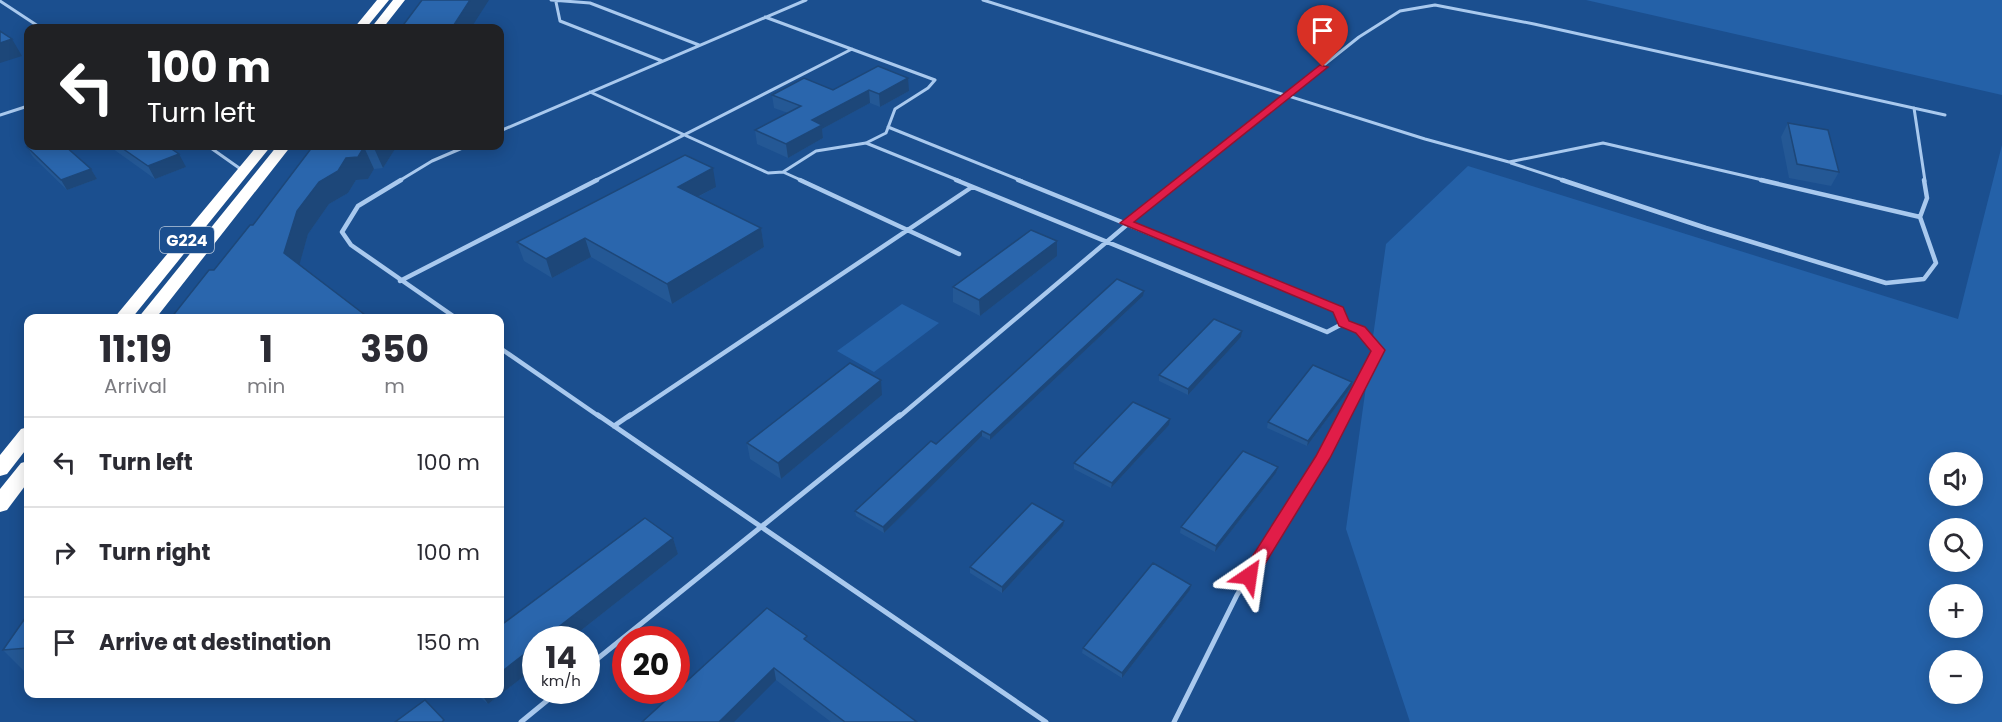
<!DOCTYPE html>
<meta charset="utf-8">
<style>
body{margin:0;font-family:Poppins,sans-serif;background:#f2f2f3;color:#2b2b33;height:100vh;display:flex;flex-direction:column;font-size:22px;white-space:nowrap}
*{box-sizing:border-box;margin:0}
p{font-size:20px;color:#7c7c81}
.icon{flex:none;width:33px;height:33px;fill:none;stroke:currentColor;stroke-width:2;stroke-linecap:round;stroke-linejoin:round}
.map{position:relative;flex:1;overflow:hidden}
.sheet{position:absolute;left:24px;top:314px;width:480px;height:384px;display:flex;flex-direction:column;background:#fff;border-radius:12px;box-shadow:0 3px 15px #0003}
.sheet>*{flex:none}
.hud{position:absolute;left:24px;top:24px;width:480px;height:126px;border-radius:12px;box-shadow:0 3px 15px #0003;background:#202124;color:#fff;overflow:hidden}
.buttons{position:absolute;left:1929px;top:452px;display:grid;gap:12px}
.buttons a{display:grid;place-items:center;width:54px;height:54px;border-radius:50%;background:#fff;box-shadow:0 3px 15px #0003;font-size:30px}
.speed{position:absolute;left:522px;top:626px;display:flex;gap:12px;font-size:30px;font-weight:700;text-align:center}
.speed>*{display:grid;place-content:center;width:78px;height:78px;border-radius:50%;background:#fff;box-shadow:0 3px 15px #0003;line-height:1}
.speed small{font-size:15px;font-weight:400}
.speed .limit{border:9px solid #d22;background:#fff;color:#111}
.pin{position:absolute;display:grid;place-items:center;width:51px;height:51px;color:#fff;margin:-62px -26px;border-radius:50% 50% 50% 0;rotate:-45deg;box-shadow:0 0 6px #0007}
.pin .icon{rotate:45deg}
.me{position:absolute;width:66px;margin:-33px;rotate:32deg;stroke-linejoin:round;filter:drop-shadow(0 0 4px #0008)}
.turn{display:flex;align-items:center;gap:21px;height:126px;padding:0 24px;font-size:27px}
.turn .icon{width:78px;height:78px;stroke-width:2.5}
.turn b{display:block;font-size:42px;line-height:51px}
.eta{display:flex;justify-content:space-evenly;align-items:center;height:102px;text-align:center}
.eta b{font-size:36px;font-weight:700;line-height:42px}
ul{padding:0;list-style:none}
li{display:flex;align-items:center;gap:18px;height:90px;padding:0 24px;border-top:2px solid #e1e1e2}
li div{flex:1}
li b{display:block;font-size:22px}
li em{font-style:normal}
.map>svg:first-child{display:block}
.green{fill:#2461a8;fill-rule:evenodd}
.lines{fill:none;stroke-linecap:round;stroke-linejoin:round}
.lane-far2{stroke:#a9c9ee;stroke-width:3}
.lane-far1{stroke:#a9c9ee;stroke-width:4.5}
.lane{stroke:#a9c9ee;stroke-width:5}
.highway{fill:#fff;fill-rule:evenodd}
.wall{fill:#245895}
.shaded-wall{fill:#1d4779}
.building{fill:#2a66ad;stroke:#1d4779;stroke-width:1.5}
.route{fill:#e11d48;stroke:#92132f;stroke-width:1.5}
.labels{text-anchor:middle;stroke-width:6;stroke-linejoin:round;paint-order:stroke}
.shield{fill:#1b4f8f;stroke:#bbcadd;stroke-width:1.5}
.shield-label{font-size:16px;font-weight:bold;fill:#fff}
</style>
<div class="map">
<svg width="2002" height="722" viewBox="0 0 2002 722">
<rect width="100%" height="100%" fill="#1b4f8f"/>
<!-- green -->
<path class="green" d="M1586 0H2002V95Z
M2002 145V722H1410L1346 529 1386 244 1468 166 1958 319ZM1940 462H1972V495H1940ZM1940 528H1972V561H1940ZM1940 594H1972V627H1940ZM1940 660H1972V693H1940Z
M902 304 939 323 874 372 837 351Z"/>
<g class="lines">
<!-- lane-far2 -->
<path class="lane-far2" d="M551 0 590 3 699 45
M983 0 1425 139 1509 162 1603 143 1767 181
M0 1 41 28
M556 2 560 21 662 61
M590 92 768 173 783 172 816 151 866 143 886 133 895 109 928 88 935 80 765 17
M1914 108 1925 181
M0 115 28 106
M888 127 1022 181
M500 131 806 0
M866 143 960 181
M208 146 242 170
M1511 163 1566 181
M783 172 803 181
M399 181 432 161 467 146
M594 181 852 49
M1178 181 1359 37 1400 11 1435 5 1534 24 1945 115"/>
<!-- lane-far1 -->
<path class="lane-far1" d="M401 180 358 206 342 232 351 245 456 318
M800 180 959 254
M956 180 1327 332 1344 323 1339 310 1018 180
M1562 180 1706 228 1886 283 1924 279 1936 263 1920 217
M1761 180 1920 217 1927 198 1924 180
M400 281 597 180
M1344 323 1360 330 1378 350 1344 417
M500 348 600 417
M628 417 972 187
M899 417 1180 180"/>
<!-- lane -->
<path class="lane" d="M598 415 1046 722
M614 426 630 415
M586 668 900 415
M521 722 560 690
M1174 722 1237 595 1323 458 1345 415"/>
<!-- highway -->
<path class="highway" d="M377 0H389L366 28H354Z
M393 0H405L383 28H371Z
M257 146H271L132 318H114Z
M277 146H291L156 318H138Z
M28 427V447L7 474 0 476V455L21 429Z
M28 461V482L7 510 0 512V489L21 463Z"/>
</g>
<!-- wall -->
<path class="wall" d="M833 90 909 91 880 107 870 103 822 129 823 138 788 158 757 144 755 130 788 113 774 108 772 95Z
M1788 123 1839 172 1831 186 1789 178 1781 137Z
M109 146H167L186 167 155 179Z
M313 146H397L383 168 374 169 368 179 356 180 348 193 329 204 308 234 299 265 214 270 253 225Z
M27 147 91 169 97 179 67 190 33 157Z
M716 187 698 197 761 228 764 247 672 304 591 257 552 278 524 261 517 242Z
M1057 256 980 316 953 302V287Z
M1143 296 990 440 982 436 884 533 856 516 855 511 936 444Z
M1241 337 1188 395 1159 381V375Z
M1351 387 1307 446 1267 428 1268 422Z
M882 395 781 479 750 459 747 443Z
M1169 425 1111 488 1074 469V463Z
M1278 467 1276 473 1215 552 1180 533 1181 527Z
M645 518 673 538 678 554 570 639H536V667L488 704 475 693H500V626Z
M1063 526 1002 593 970 573V567Z
M1191 585 1190 590 1122 678 1082 653 1083 648Z
M28 614V674H27L3 650Z
M809 643 917 722H831L776 680 642 722Z"/>
<!-- shaded-wall -->
<path class="shaded-wall" d="M470 0H489L471 28H452Z
M12 39 22 56 0 63V43Z
M908 78 909 91 880 107 879 94Z
M869 90 870 103 822 129 823 138 788 158 786 144 812 120Z
M373 146H397L383 168Z
M364 147 374 169 368 179 356 180 348 193 329 204 308 234 296 277 284 253 297 211 319 182 346 158Z
M179 154 186 167 155 179 148 166Z
M713 168 716 187 682 205 678 187Z
M91 169 97 179 67 190 61 180Z
M761 228 764 247 672 304 667 284Z
M585 238 591 257 552 278 546 259Z
M1057 241V256L980 316 979 300Z
M1144 291 1143 296 990 440V435Z
M1242 331 1241 337 1188 395V389Z
M881 380 882 395 781 479 778 463Z
M1352 382 1351 387 1307 446 1308 441Z
M1170 419 1169 425 1111 488 1112 483Z
M982 431V436L884 533 883 527Z
M1278 467 1276 473 1215 552 1216 546Z
M1064 521 1063 526 1002 593V587Z
M673 538 678 554 570 639H543Z
M1191 585 1190 590 1122 678V673Z
M536 645V667L488 704 481 693H500V673Z
M774 668 776 680 734 722H719Z"/>
<!-- building -->
<path class="building" d="M422 0H470L452 28H401Z
M0 31 12 39 0 43Z
M878 66 908 78 879 94 869 90 812 120 822 125 786 144 755 130 801 106 772 95 804 78 833 90Z
M1788 123 1828 130 1839 172 1797 164Z
M32 146H65L91 169 61 180 27 147Z
M119 146H167L179 154 148 166Z
M313 146H374L364 147 358 157 346 158 338 171 319 182 297 211 284 253 369 318H171L209 270H214L250 225H253Z
M685 155 713 168 678 187 761 228 667 284 585 238 546 259 517 242Z
M1031 230 1057 241 979 300 953 287Z
M1117 279 1144 291 990 435 982 431 883 527 855 511 931 441 936 444Z
M1214 319 1242 331 1188 389 1159 375Z
M850 363 881 380 778 463 747 443Z
M1313 365 1352 382 1308 441 1268 422Z
M1133 402 1170 419 1112 483 1074 463Z
M1243 451 1278 467 1216 546 1181 527Z
M1032 503 1064 521 1002 587 970 567Z
M645 518 673 538 543 639H536V645L500 673V626Z
M1153 563 1191 585 1122 673 1083 648Z
M767 608 807 636 804 639 917 722H845L774 668 719 722H642Z
M28 614V648L3 650Z
M425 700 444 720 442 722H395Z"/>
<!-- route -->
<path class="route" d="M1320 65 1328 67 1134 222 1343 307 1349 321 1365 327 1385 350 1330 458 1255 580 1249 582 1243 580 1241 576 1243 571 1316 456 1371 351 1356 333 1339 326 1333 312 1120 223Z"/>
<g class="labels">
<!-- shield labels -->
<rect class="shield" x="160" y="227" width="54" height="26" rx="4.5"/>
<g class="shield-label">
<text x="187" y="246">G224</text>
</g>
</g>
</svg>
<div class="buttons">
<a><svg class="icon" aria-label="sound" viewBox="0 0 24 24"><path d="M4 9h4l5-4v14l-5-4H4zM17 9q2 3 0 6"/></svg></a>
<a><svg class="icon" aria-label="search" viewBox="0 0 24 24"><circle cx="10" cy="10" r="6"/><path d="M15 15l6 6"/></svg></a>
<a>+</a>
<a>−</a>
</div>
<div class="speed"><div>14<small>km/h</small></div><div class="limit">20</div></div>
<div class="pin" style="left:1323px;top:67px;background:#d93025"><svg class="icon" aria-label="arrive" viewBox="0 0 24 24"><path d="M6 21V4h12l-3 4 3 4H6"/></svg></div>
<svg class="me" style="left:1249px;top:576px" viewBox="-20 -20 40 40"><path d="M0-17L14 15 0 8-14 15z" fill="#e11d48" stroke="#fff" stroke-width="4"/></svg>
<div class="hud">
<div class="turn"><svg class="icon" aria-label="left" viewBox="0 0 24 24"><path d="M17 20v-9H6M10 6l-5 5 5 5"/></svg><div><b>100 m</b>Turn left</div></div>
</div>
<section class="sheet">
<div class="eta">
<div><b>11:19</b><p>Arrival</p></div>
<div><b>1</b><p>min</p></div>
<div><b>350</b><p>m</p></div>
</div>
<ul>
<li><svg class="icon" aria-label="left" viewBox="0 0 24 24"><path d="M17 20v-9H6M10 6l-5 5 5 5"/></svg><div><b>Turn left</b></div><em>100 m</em></li>
<li><svg class="icon" aria-label="right" viewBox="0 0 24 24"><path d="M7 20v-9h11M14 6l5 5-5 5"/></svg><div><b>Turn right</b></div><em>100 m</em></li>
<li><svg class="icon" aria-label="arrive" viewBox="0 0 24 24"><path d="M6 21V4h12l-3 4 3 4H6"/></svg><div><b>Arrive at destination</b></div><em>150 m</em></li>
</ul>
</section>
</div>
